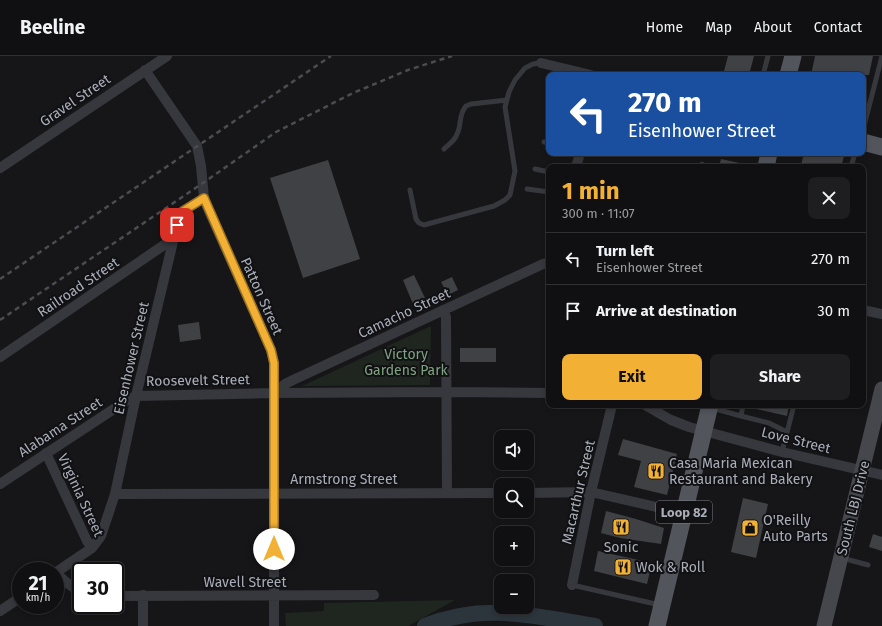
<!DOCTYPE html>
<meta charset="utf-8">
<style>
body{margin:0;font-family:"Fira Sans",sans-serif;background:#1e1e20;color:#f1f3f6;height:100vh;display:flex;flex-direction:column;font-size:15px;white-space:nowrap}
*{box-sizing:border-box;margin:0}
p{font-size:13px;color:#9c9d9f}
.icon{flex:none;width:22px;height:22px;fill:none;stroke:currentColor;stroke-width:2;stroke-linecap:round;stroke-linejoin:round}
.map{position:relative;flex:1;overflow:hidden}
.drawer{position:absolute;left:546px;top:108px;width:320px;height:244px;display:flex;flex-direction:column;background:#101012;border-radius:8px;box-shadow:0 2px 6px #0003,0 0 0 1px #303032}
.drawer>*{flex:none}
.top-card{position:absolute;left:546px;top:16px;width:320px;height:84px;border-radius:8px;box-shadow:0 2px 6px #0003,0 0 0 1px #303032;background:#1a4fa0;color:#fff;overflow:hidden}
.controls{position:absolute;left:494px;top:374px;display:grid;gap:8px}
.controls a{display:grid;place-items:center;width:40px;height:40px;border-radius:8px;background:#101012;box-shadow:0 2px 6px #0003,0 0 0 1px #303032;font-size:20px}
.speed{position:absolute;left:12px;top:506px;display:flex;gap:8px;font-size:20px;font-weight:700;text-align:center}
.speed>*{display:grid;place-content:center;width:52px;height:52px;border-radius:50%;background:#101012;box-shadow:0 2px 6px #0003,0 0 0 1px #303032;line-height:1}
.speed small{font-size:10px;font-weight:400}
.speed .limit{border:2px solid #111;border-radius:6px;background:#fff;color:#111}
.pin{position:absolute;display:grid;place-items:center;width:34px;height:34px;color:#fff;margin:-17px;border-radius:8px;box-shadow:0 2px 6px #0006}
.me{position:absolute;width:44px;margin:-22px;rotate:0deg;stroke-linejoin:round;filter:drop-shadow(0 0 3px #0008)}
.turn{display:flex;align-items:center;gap:14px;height:84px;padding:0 16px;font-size:18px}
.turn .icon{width:52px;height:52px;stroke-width:2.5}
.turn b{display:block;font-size:28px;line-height:34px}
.round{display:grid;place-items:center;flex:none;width:42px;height:42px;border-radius:8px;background:#1e1e20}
.head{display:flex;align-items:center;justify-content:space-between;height:68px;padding:0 16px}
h1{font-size:24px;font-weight:700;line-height:30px;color:#f2b134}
.cta{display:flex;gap:8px;margin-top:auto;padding:8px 16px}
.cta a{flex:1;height:46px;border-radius:8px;background:#f2b134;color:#111;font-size:16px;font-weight:700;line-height:46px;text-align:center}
.cta a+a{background:#1e1e20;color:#f1f3f6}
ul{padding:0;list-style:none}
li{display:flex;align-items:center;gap:12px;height:52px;padding:0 16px;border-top:1px solid #303032}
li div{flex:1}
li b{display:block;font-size:15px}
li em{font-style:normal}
header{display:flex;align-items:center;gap:24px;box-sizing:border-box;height:56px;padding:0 20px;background:#101012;border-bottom:1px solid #303032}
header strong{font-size:19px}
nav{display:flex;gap:22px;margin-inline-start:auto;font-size:14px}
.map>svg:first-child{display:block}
.green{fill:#1e261f}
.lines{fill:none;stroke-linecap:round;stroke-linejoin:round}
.river{stroke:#2c353c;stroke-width:16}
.building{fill:#404145}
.lane{stroke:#37383d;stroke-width:5}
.street{stroke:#37383d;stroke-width:10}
.secondary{stroke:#45474d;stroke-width:15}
.primary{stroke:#53555c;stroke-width:17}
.rail{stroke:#4a4c52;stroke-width:2.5;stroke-dasharray:5 4;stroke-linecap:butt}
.route-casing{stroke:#9d7322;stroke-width:10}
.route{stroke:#f2b134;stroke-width:7}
.labels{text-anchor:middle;stroke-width:4;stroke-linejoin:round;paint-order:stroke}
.shield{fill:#111113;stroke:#7b7e86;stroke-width:1}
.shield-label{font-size:13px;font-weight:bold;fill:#a8adb8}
.street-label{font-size:14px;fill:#a8adb8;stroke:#111113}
.park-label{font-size:14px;fill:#7fa381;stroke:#111113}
.poi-label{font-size:14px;fill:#a8adb8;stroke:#111113;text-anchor:start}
</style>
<header>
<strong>Beeline</strong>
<nav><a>Home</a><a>Map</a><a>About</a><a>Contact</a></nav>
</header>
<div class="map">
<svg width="882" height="570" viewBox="0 0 882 570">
<rect width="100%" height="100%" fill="#161618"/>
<!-- green -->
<path class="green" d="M431 270 430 329 302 330Z
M455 544 408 570H286L285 557 324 555V547Z"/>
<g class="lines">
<!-- river -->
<path class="river" d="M425 570C485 546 534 560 595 570"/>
</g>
<!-- building -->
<path class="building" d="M728 0H754L749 19H723Z
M815 0H873L869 19H811Z
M804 97H845L841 111H807L801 109Z
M721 103 744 108 743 111H719Z
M328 104 360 203 303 222 270 122Z
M414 219 425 242 413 248 403 224Z
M452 221 458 234 448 239 441 226Z
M199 266 201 283 180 286 178 269Z
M460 292H496V306H460Z
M752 349H789L787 360 752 352Z
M623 383 677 398 667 439 634 431 641 405 618 399Z
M743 442 768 448 756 502 731 496Z
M606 455 636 463 664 472 661 488 620 482 601 477Z
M873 478 882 481V495L869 491Z
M598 495 652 507 647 528 594 515Z"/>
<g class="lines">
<!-- lane -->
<path class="lane" d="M763 19 768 0
M863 74 882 0
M544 86 549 87
M444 93C449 88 455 85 457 78 462 69 458 59 466 50L471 48 507 44
M701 111 702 108
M851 111 855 97
M535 113 549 116
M527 133 549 136
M410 134 416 163 419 167 424 169 494 150 505 144 510 139 515 115 505 51 509 36 515 24 525 12 533 8 541 7
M712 352 741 360 743 349
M741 360 769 367 787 376
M782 396 794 349
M842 502 868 509
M572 529 660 549"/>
<!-- street -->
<path class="street" d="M541 7 591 19
M145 14 197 90 201 110 204 142 208 153 271 294 274 307V570
M576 111 580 97
M0 112 167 0
M443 254 446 261 447 437
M863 254 882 258
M0 301 164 189 172 188
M274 337 285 328 293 324 543 208 549 207
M645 349 671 364 689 371 782 396 882 419
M46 397 87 485 92 492
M0 428 129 343 136 340 274 337 446 336 549 337
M527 437 591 436 683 457
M115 438 501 437
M55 517 92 492 101 480 115 438 136 340 177 169 183 155 204 142
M56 517 67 527 81 537
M572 529 591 436 612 349
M143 539V570
M115 540 374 539
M0 555 21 541"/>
<!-- secondary -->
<path class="secondary" d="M824 570 882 333"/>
<!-- primary -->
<path class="primary" d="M788 19 793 0
M863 86 882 91
M766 111 769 97
M657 570 710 349"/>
<!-- rail -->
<path class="rail" d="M0 223 331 0
M0 264 203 127 276 76 353 37 408 14 452 0"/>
</g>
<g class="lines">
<!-- route casing -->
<g class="route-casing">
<path id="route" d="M177 169 183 155 204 142 271 294 274 307V493"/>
</g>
<!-- route -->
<use href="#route" class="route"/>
</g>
<!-- icons -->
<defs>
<g id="restaurant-square" transform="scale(0.9)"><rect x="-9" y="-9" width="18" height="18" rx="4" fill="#f2b134" stroke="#111113"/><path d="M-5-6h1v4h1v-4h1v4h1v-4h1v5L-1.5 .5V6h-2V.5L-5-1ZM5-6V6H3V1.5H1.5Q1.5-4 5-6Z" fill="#111"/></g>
<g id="shop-square" transform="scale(0.9)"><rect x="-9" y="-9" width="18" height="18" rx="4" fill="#f2b134" stroke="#111113"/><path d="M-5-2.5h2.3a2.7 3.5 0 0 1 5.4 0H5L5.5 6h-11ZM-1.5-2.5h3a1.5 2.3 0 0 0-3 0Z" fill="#111"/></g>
</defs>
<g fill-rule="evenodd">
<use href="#restaurant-square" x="656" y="415"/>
<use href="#restaurant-square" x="621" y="471"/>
<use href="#shop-square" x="750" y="472"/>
<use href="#restaurant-square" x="623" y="511"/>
</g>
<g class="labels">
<!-- shield labels -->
<rect class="shield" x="656" y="445" width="56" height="22" rx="3"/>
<g class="shield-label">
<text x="684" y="461">Loop 82</text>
</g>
<!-- street labels -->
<g class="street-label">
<text transform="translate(75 44) rotate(-34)" y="5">Gravel Street</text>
<text transform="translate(78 231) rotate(-34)" y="5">Railroad Street</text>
<text transform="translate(262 240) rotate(66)" y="5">Patton Street</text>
<text transform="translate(404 257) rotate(-25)" y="5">Camacho Street</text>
<text transform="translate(131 302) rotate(-77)" y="5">Eisenhower Street</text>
<text transform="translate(198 324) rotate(-1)" y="5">Roosevelt Street</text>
<text transform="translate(60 371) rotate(-33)" y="5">Alabama Street</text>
<text transform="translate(796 384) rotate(14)" y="5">Love Street</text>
<text x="344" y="428">Armstrong Street</text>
<text transform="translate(578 436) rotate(-77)" y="5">Macarthur Street</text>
<text transform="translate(81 439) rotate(65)" y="5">Virginia Street</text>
<text transform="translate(853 452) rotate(-76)" y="5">South LBJ Drive</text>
<text x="245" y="531">Wavell Street</text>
</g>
<!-- park labels -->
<g class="park-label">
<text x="406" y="303">Victory<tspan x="406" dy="16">Gardens Park</tspan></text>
</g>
<!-- poi labels -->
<g class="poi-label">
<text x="669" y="412">Casa Maria Mexican<tspan x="669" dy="16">Restaurant and Bakery</tspan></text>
<text x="763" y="469">O'Reilly<tspan x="763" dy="16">Auto Parts</tspan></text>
<text x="621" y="496" text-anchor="middle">Sonic</text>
<text x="636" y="516">Wok &amp; Roll</text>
</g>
</g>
</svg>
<div class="controls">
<a><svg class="icon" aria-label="sound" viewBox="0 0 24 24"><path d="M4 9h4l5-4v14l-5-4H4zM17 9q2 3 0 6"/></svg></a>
<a><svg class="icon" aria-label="search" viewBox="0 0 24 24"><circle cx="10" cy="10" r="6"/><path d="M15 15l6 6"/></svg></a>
<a>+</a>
<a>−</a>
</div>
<div class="speed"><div>21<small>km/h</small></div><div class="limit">30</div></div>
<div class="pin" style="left:177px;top:169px;background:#d93025"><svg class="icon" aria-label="arrive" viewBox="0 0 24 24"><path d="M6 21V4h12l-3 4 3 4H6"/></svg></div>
<svg class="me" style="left:274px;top:493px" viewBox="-20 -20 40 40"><circle r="19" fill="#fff"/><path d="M0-13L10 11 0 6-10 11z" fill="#f2b134"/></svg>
<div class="top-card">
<div class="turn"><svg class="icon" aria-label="left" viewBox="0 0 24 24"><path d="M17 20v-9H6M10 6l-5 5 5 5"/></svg><div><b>270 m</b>Eisenhower Street</div></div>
</div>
<section class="drawer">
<div class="head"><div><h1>1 min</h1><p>300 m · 11:07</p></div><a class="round"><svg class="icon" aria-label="close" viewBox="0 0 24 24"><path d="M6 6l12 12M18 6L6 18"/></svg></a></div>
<ul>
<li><svg class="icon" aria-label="left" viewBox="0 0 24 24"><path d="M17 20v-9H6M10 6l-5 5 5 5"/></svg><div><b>Turn left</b><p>Eisenhower Street</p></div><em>270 m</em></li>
<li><svg class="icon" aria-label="arrive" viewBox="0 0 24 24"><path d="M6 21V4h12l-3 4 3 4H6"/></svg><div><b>Arrive at destination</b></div><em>30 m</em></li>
</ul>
<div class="cta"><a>Exit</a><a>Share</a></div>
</section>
</div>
